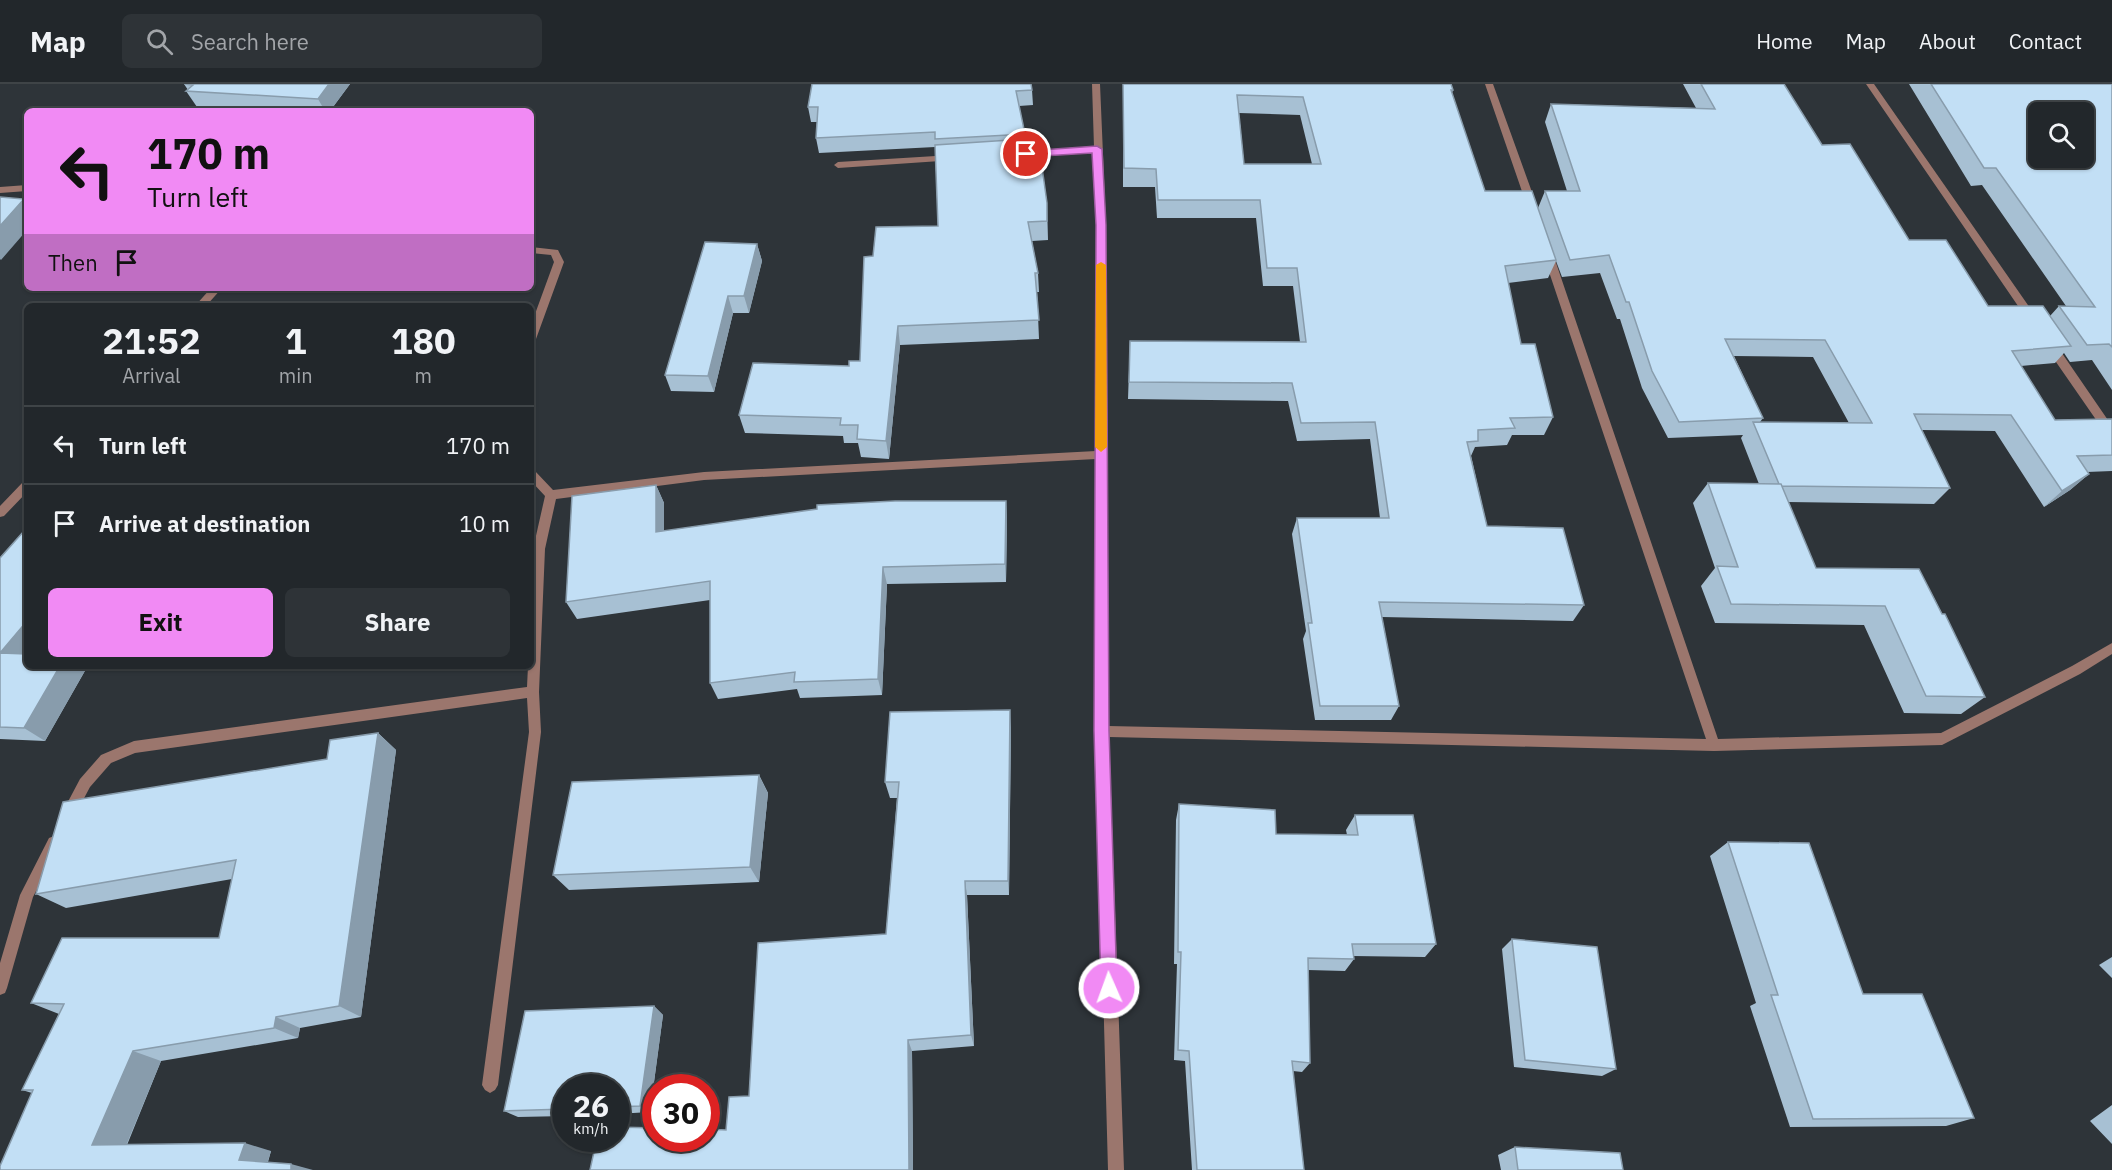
<!DOCTYPE html>
<style>
body{margin:0;font-family:"IBM Plex Sans",sans-serif;background:#2e3337;color:#f1f3f6;height:100vh;display:flex;flex-direction:column;font-size:22px;white-space:nowrap}
*{box-sizing:border-box;margin:0}
p{font-size:20px;color:#a2a5a9}
.icon{flex:none;width:33px;height:33px;fill:none;stroke:currentColor;stroke-width:2;stroke-linecap:round;stroke-linejoin:round}
.map{position:relative;flex:1;overflow:hidden}
.side{position:absolute;left:24px;top:219px;width:510px;height:366px;display:flex;flex-direction:column;background:#22272b;border-radius:9px;box-shadow:0 2px 4px #0004,0 0 0 2px #3f4447}
.side>*{flex:none}
.banner{position:absolute;left:24px;top:24px;width:510px;height:183px;border-radius:9px;box-shadow:0 2px 4px #0004,0 0 0 2px #3f4447;background:#f18af4;color:#111;overflow:hidden}
.buttons{position:absolute;left:2028px;top:18px;display:grid;gap:12px}
.buttons a{display:grid;place-items:center;width:66px;height:66px;border-radius:9px;background:#22272b;box-shadow:0 2px 4px #0004,0 0 0 2px #3f4447;font-size:30px}
.speed{position:absolute;left:552px;top:990px;display:flex;gap:12px;font-size:30px;font-weight:700;text-align:center}
.speed>*{display:grid;place-content:center;width:78px;height:78px;border-radius:50%;background:#22272b;box-shadow:0 2px 4px #0004,0 0 0 2px #3f4447;line-height:1}
.speed small{font-size:15px;font-weight:400}
.speed .limit{border:9px solid #d22;background:#fff;color:#111}
.pin{position:absolute;display:grid;place-items:center;width:51px;height:51px;color:#fff;margin:-26px;border:3px solid #fff;border-radius:50%;box-shadow:0 2px 6px #0007}
.me{position:absolute;width:66px;margin:-33px;rotate:358deg;stroke-linejoin:round;filter:drop-shadow(0 0 4px #0008)}
.turn{display:flex;align-items:center;gap:21px;height:126px;padding:0 24px;font-size:27px}
.turn .icon{width:78px;height:78px;stroke-width:2.5}
.turn b{display:block;font-size:42px;line-height:51px}
.then{display:flex;align-items:center;height:57px;padding:0 24px;background:#0003;gap:12px;font-size:22px}
.eta{display:flex;justify-content:space-evenly;align-items:center;height:102px;text-align:center}
.eta b{font-size:36px;font-weight:700;line-height:42px}
.button{display:flex;gap:12px;margin-top:auto;padding:12px 24px}
.button a{flex:1;height:69px;border-radius:9px;background:#f18af4;color:#111;font-size:24px;font-weight:700;line-height:69px;text-align:center}
.button a+a{background:#2e3337;color:#f1f3f6}
ul{padding:0;list-style:none}
li{display:flex;align-items:center;gap:18px;height:78px;padding:0 24px;border-top:2px solid #3f4447}
li div{flex:1}
li b{display:block;font-size:22px}
li em{font-style:normal}
header{display:flex;align-items:center;gap:36px;box-sizing:border-box;height:84px;padding:0 30px;background:#22272b;border-bottom:2px solid #3f4447}
header strong{font-size:28px}
nav{display:flex;gap:33px;margin-inline-start:auto;font-size:21px}
.search{width:420px;height:54px;background:#2e3337;display:flex;align-items:center;gap:15px;box-sizing:border-box;padding:0 21px;border-radius:9px;color:#a2a5a9;font-size:22px}
.map>svg:first-child{display:block}
.lines{fill:none;stroke-linecap:round;stroke-linejoin:round}
.street{fill:#9b766d;fill-rule:evenodd}
.wall{fill:#a7c0d3;fill-rule:evenodd}
.shaded-wall{fill:#889cac}
.building{fill:#c2dff5;stroke:#889cac;stroke-width:1.5;fill-rule:evenodd}
.route{fill:#f18af4;stroke:#9d5a9f;stroke-width:1.5}
.slow{fill:#f59e0b}
</style>
<header>
<strong>Map</strong>
<div class="search"><svg class="icon" aria-label="search" viewBox="0 0 24 24"><circle cx="10" cy="10" r="6"/><path d="M15 15l6 6"/></svg>Search here</div>
<nav><a>Home</a><a>Map</a><a>About</a><a>Contact</a></nav>
</header>
<div class="map">
<svg width="2112" height="1086" viewBox="0 0 2112 1086">
<rect width="100%" height="100%" fill="#2e3439"/>
<g class="lines">
<!-- street -->
<path class="street" d="M1092 0H1100L1106 141 1108 642 1706 655 1543 170 1548 167 1553 170 1718 655 1941 649 2072 582 2112 559V570L2080 590 1942 661 1714 667 1109 653 1124 1086H1108L1096 647V375L704 396 556 415 545 465 539 608 541 648 498 1001 495 1006 490 1009 485 1006 482 1001 529 648 527 614 135 669 111 679 90 703 74 733 69 735 64 733 62 729 80 695 101 671 134 657 527 603 528 582H531L533 465 545 412 531 397V386L535 387 553 406 704 388 1096 367V141L1094 68 1014 73 1010 70 1014 67 1094 63Z
M1485 0H1493L1537 122 1535 124 1532 125 1527 122Z
M1866 0H1874L2037 234V238H2029Z
M952 71 956 74 955 76 838 84 834 81 838 78Z
M27 101V107L0 109V103Z
M531 163 558 166 564 178 536 255 531 259V241L554 178 551 171 531 169Z
M211 204H222L206 222H195Z
M2051 258 2055 259 2112 342V354L2108 353 2047 265 2046 262Z
M27 397V408L4 432 0 433V422L23 398Z
M54 752 59 754 61 758 33 813 7 904 5 909 0 911V879L20 811 49 754Z"/>
</g>
<!-- wall -->
<path class="wall" d="M184 0H350L330 27H263L197 23 186 7 188 6Z
M1123 0 1453 6 1452 9 1485 107 1538 124 1545 107H1567L1545 38 1551 20 1696 24 1683 0H1784L1822 61 1909 156 1988 222 2050 232 2059 222H2066L1982 101 1971 102 1909 0H2112V306L2092 276 2070 278 2064 269 2055 279 2021 282 2055 336 2112 335V387L2087 388 2089 390 2070 406 2044 423 1995 347 1922 346 1950 404 1934 420 1788 418 1816 484 1919 485 1985 613 1961 630 1904 629 1864 541 1715 539 1701 502 1715 484 1693 419 1708 399 1759 400 1741 354 1743 351 1668 354 1642 304 1620 235H1617L1600 189 1562 193 1556 177 1548 194 1508 199 1521 260 1553 333 1544 351H1512L1507 361 1475 363 1471 372 1487 442 1584 521 1573 537 1382 533 1399 622 1391 636H1315L1303 555 1306 547 1292 450 1297 434H1380L1370 355 1297 357 1288 317 1128 315 1130 257 1300 258 1293 202H1263L1256 134H1157L1155 103H1123ZM1239 29 1300 31 1312 80H1244ZM1734 272 1813 273 1849 339 1760 338 1763 334Z
M1032 6 1033 21 1019 22 1025 55 1032 83 1047 119 1048 156 1032 157 1038 189 1039 208H1037L1039 255 900 261 889 375 861 373 858 359H844L843 352 745 349 739 331 860 277 873 172 938 142 935 63 819 69 816 54 817 38H811L808 23Z
M757 160 762 177 749 229H733L714 308 671 307 665 291Z
M656 401 664 419V447L1006 417 1007 436 1006 498 887 500 882 611 800 614 797 605 718 615 710 599V516L577 535 566 518Z
M0 474 27 582 86 585 45 657 0 655Z
M1011 643 1009 811H967L974 962 912 967 913 1086H590L726 1046 749 1012 886 850 897 714H890L885 698Z
M378 649 396 666 361 933 300 944 298 954 161 977 127 1061 271 1067 268 1078 0 1086 32 1009 22 1006 59 930 31 919 219 854 232 795 66 824 36 810 327 675Z
M759 691 768 709 759 798 569 806 553 791Z
M1179 720 1276 750 1347 751 1346 746 1355 731 1436 860 1425 873 1353 872 1354 875 1345 887 1308 886 1310 979 1302 988 1293 987 1304 1086H1192L1185 977 1174 976 1177 880H1174L1176 736Z
M1728 758 1863 910 1974 1034 1946 1042 1790 1043 1750 922 1756 919 1710 772Z
M1512 855 1616 985 1602 992 1514 983 1502 865Z
M2112 873V894L2099 881Z
M654 922 663 931 650 1028 616 1030V1004H566V1032L518 1033 504 1027Z
M2112 1021V1060L2090 1037Z
M1515 1063 1623 1086H1501L1498 1071Z"/>
<!-- shaded-wall -->
<path class="shaded-wall" d="M329 0H350L330 27H325L318 15Z
M24 115 27 118V146L1 176 0 175V142Z
M757 160 762 177 749 229 744 212Z
M728 212 733 229 714 308 708 292Z
M898 242 900 261 889 375 886 357Z
M2089 390 2070 406 2044 423 2062 407Z
M656 401 664 419V466L656 448Z
M1006 417 1007 436 1006 498 1005 480Z
M883 483 887 500 882 611 878 595Z
M27 537V575L0 570V569Z
M60 582H81L86 585 45 657 24 644Z
M1010 626 1011 643 1009 811 1008 797Z
M378 649 396 666 361 933 339 922Z
M759 691 768 709 759 798 750 783Z
M965 797 967 811 974 962 971 951Z
M654 922 663 931 650 1028 640 1022Z
M276 933 300 944 298 954 274 944Z
M908 956 912 967 913 1086H909Z
M133 967 161 977 123 1069 92 1061Z
M245 1059 271 1067 266 1083 239 1076Z
M291 1080 313 1086H291Z"/>
<!-- building -->
<path class="building" d="M185 0H329L318 15 186 7 193 1Z
M812 0H1031L1032 6 1016 7 1025 50 935 55V48L816 54 818 23H808Z
M1123 0H1451L1453 6H1451L1485 107H1532L1556 176 1505 182 1521 260H1535L1553 333 1510 334 1515 344 1478 346V357L1467 358 1487 442 1563 444 1584 521 1379 518 1399 622H1320L1308 539H1312L1297 434H1389L1375 338 1301 339 1292 299 1129 298 1130 257 1306 258 1297 184H1267L1260 116H1158L1156 85 1124 84ZM1237 11 1303 13 1321 80H1244Z
M1701 0H1784L1822 61 1850 60 1909 156H1946L1988 222H2043L2071 262 2012 267 2055 336 2112 335V371L2077 372 2089 390 2062 407 2011 331 1914 330 1950 404 1782 402 1781 400H1779L1753 338 1872 339 1825 256 1725 255 1763 334 1679 338 1652 287 1629 218H1626L1609 171 1570 176 1545 107H1580L1551 20 1715 25Z
M1931 0H2112V263L2109 260 2087 261 2059 222 2095 223 1996 84H1984ZM2038 28H2084V74H2038Z
M1026 55 1032 83H1042L1047 119V137L1028 138 1038 189H1035L1039 236 898 242 886 357 857 355 858 341H840L841 334 739 331 753 279 849 282V277H860L864 173 873 172 876 143 938 142 935 61Z
M0 113 24 115 0 142Z
M705 158 757 160 744 212H728L708 292 665 291Z
M1708 399 1781 400 1816 484 1919 485 1942 530H1945L1985 613 1926 612 1885 522 1731 520 1717 482 1738 483Z
M656 401V448L817 425V421L895 417H1006L1005 480 883 483 878 595 794 598 795 588 710 599V497L566 518 572 412Z
M24 447H27V537L0 569V474Z
M0 569 27 570V582H60L24 644 0 643Z
M1010 626 1008 797H965L971 951 908 956 909 1086H590L597 1054H616V1043L656 1044V1054H706V1045L726 1046 729 1013 749 1012 758 859 886 850 899 698H885L890 628Z
M378 649 339 922 276 933 274 944 133 967 92 1061 245 1059 239 1076 291 1080V1086H0V1082L33 1006H22L64 920 31 919 62 854H219L236 776 36 810 63 718 327 675 330 656Z
M759 691 750 783 553 791 572 698Z
M1179 720 1275 726 1276 750 1358 751 1355 731H1413L1436 860H1352L1354 875 1308 874 1310 979 1292 977 1304 1086H1197L1189 967 1178 966 1181 868H1178Z
M1728 758 1809 759 1863 910H1922L1974 1034 1813 1035 1771 911H1778Z
M1512 855 1597 863 1616 985 1525 976Z
M654 922 640 1022 616 1023V1004H566V1025L504 1027 525 927Z
M1515 1063 1620 1069 1623 1086H1518Z"/>
<!-- route -->
<path class="route" d="M1097 62 1102 65 1106 141 1109 647 1117 904 1115 910 1109 913 1103 910 1101 904 1094 647 1096 141 1092 69 1026 73 1021 70 1026 67Z"/>
<!-- slow -->
<path class="slow" d="M1101 178 1106 181 1107 363 1101 368 1095 363 1096 181Z"/>
</svg>
<div class="buttons">
<a><svg class="icon" aria-label="search" viewBox="0 0 24 24"><circle cx="10" cy="10" r="6"/><path d="M15 15l6 6"/></svg></a>
</div>
<div class="speed"><div>26<small>km/h</small></div><div class="limit">30</div></div>
<div class="pin" style="left:1026px;top:70px;background:#d93025"><svg class="icon" aria-label="arrive" viewBox="0 0 24 24"><path d="M6 21V4h12l-3 4 3 4H6"/></svg></div>
<svg class="me" style="left:1109px;top:904px" viewBox="-20 -20 40 40"><circle r="17" fill="#f18af4" stroke="#fff" stroke-width="3"/><path d="M0-11L8 9 0 5-8 9z" fill="#fff"/></svg>
<div class="banner">
<div class="turn"><svg class="icon" aria-label="left" viewBox="0 0 24 24"><path d="M17 20v-9H6M10 6l-5 5 5 5"/></svg><div><b>170 m</b>Turn left</div></div>
<div class="then">Then<svg class="icon" aria-label="arrive" viewBox="0 0 24 24"><path d="M6 21V4h12l-3 4 3 4H6"/></svg></div>
</div>
<section class="side">
<div class="eta">
<div><b>21:52</b><p>Arrival</p></div>
<div><b>1</b><p>min</p></div>
<div><b>180</b><p>m</p></div>
</div>
<ul>
<li><svg class="icon" aria-label="left" viewBox="0 0 24 24"><path d="M17 20v-9H6M10 6l-5 5 5 5"/></svg><div><b>Turn left</b></div><em>170 m</em></li>
<li><svg class="icon" aria-label="arrive" viewBox="0 0 24 24"><path d="M6 21V4h12l-3 4 3 4H6"/></svg><div><b>Arrive at destination</b></div><em>10 m</em></li>
</ul>
<div class="button"><a>Exit</a><a>Share</a></div>
</section>
</div>
